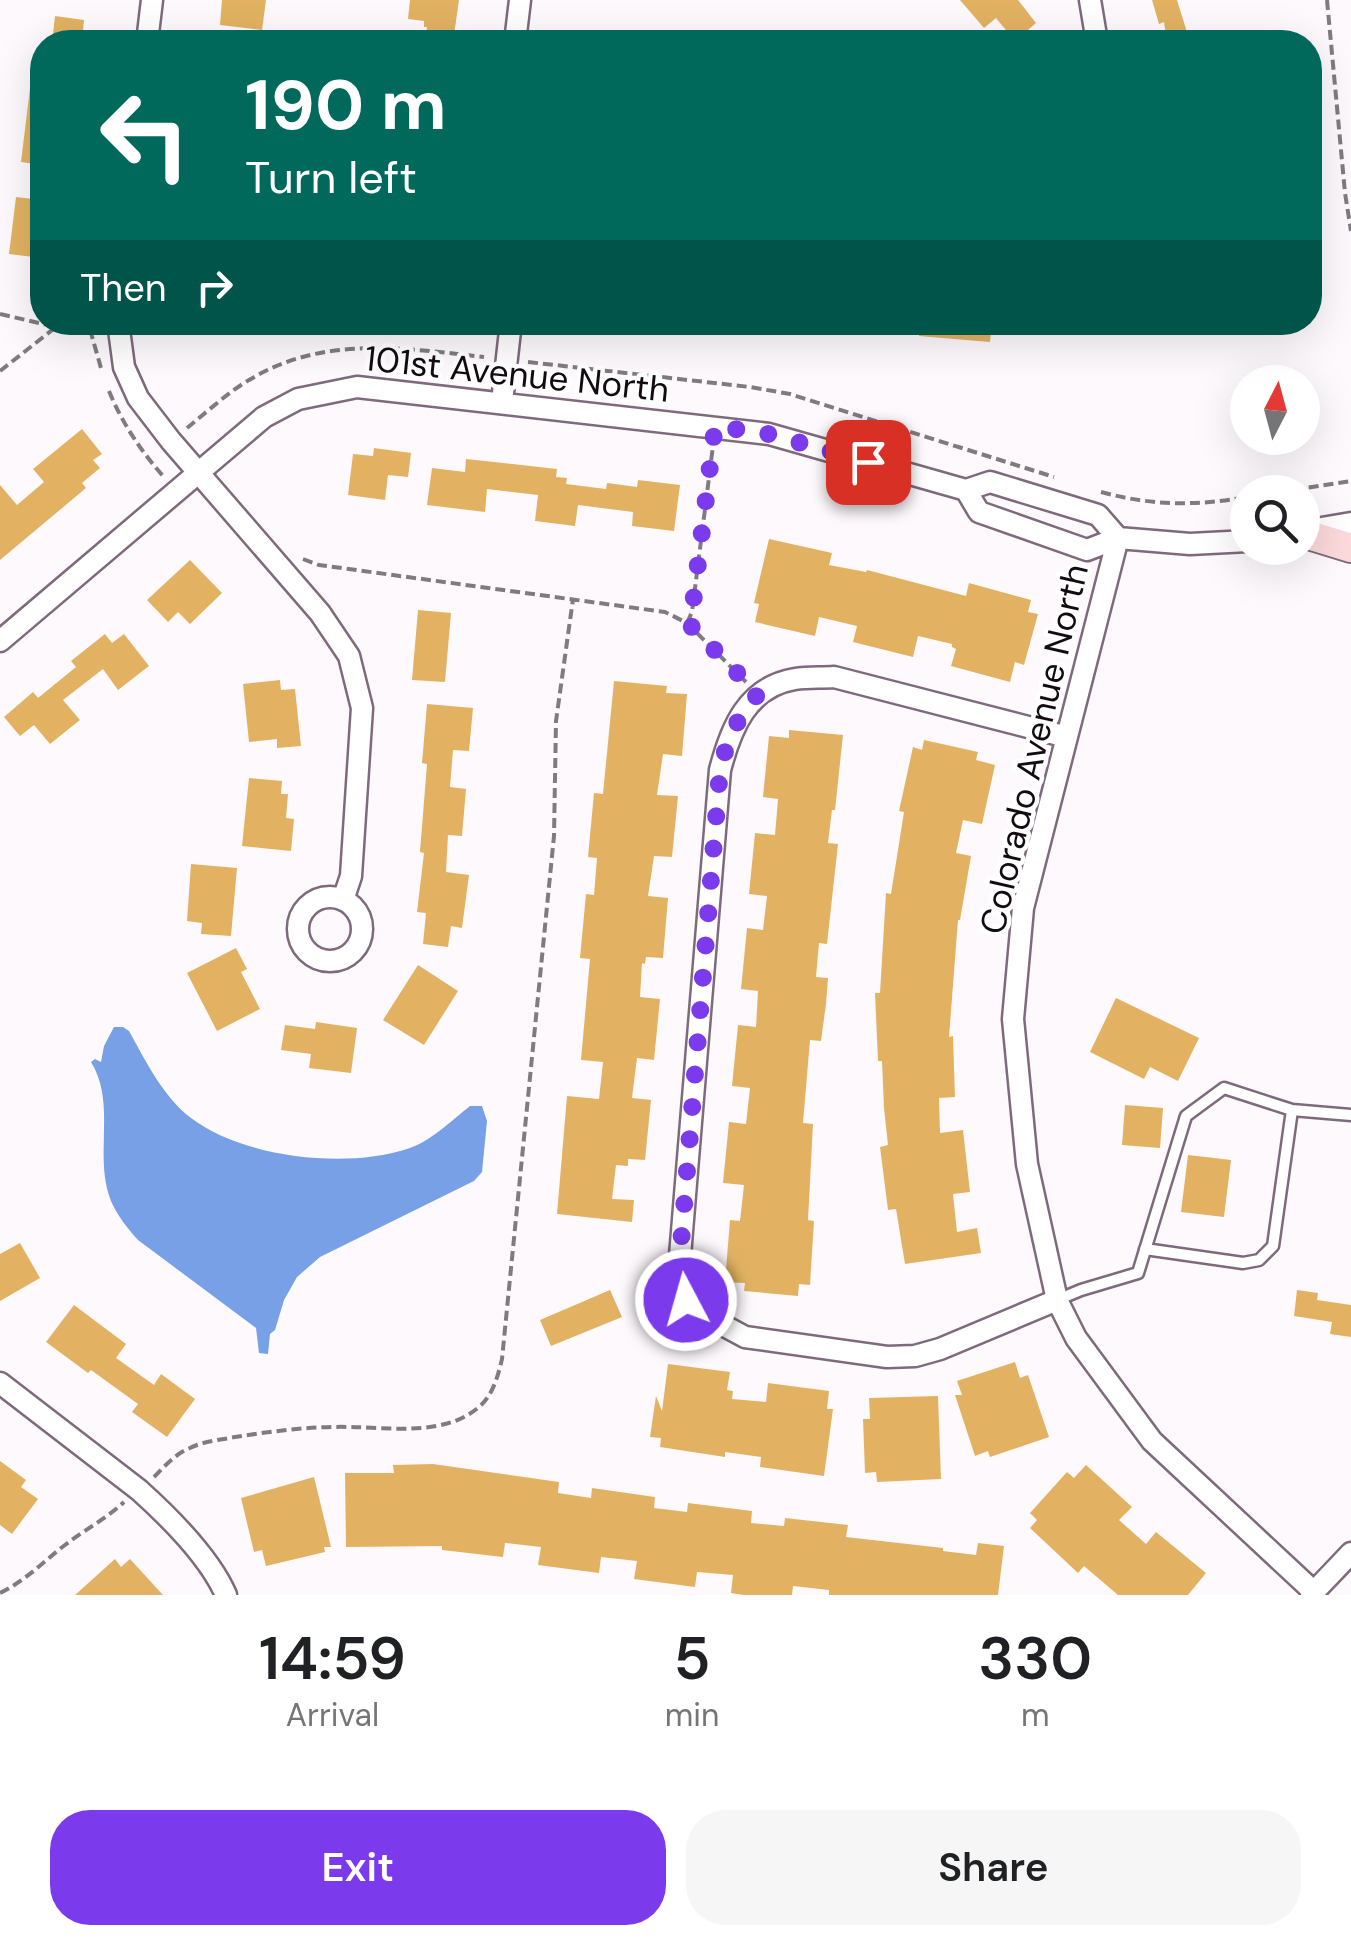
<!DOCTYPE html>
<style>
body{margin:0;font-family:"DM Sans",sans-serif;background:#f6f6f6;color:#202124;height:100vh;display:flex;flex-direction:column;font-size:38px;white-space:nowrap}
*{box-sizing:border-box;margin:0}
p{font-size:32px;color:#757577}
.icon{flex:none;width:55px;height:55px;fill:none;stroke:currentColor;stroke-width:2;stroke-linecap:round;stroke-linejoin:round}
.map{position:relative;height:1595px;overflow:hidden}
.side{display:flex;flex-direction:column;background:#fff;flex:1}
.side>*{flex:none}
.banner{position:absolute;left:30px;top:30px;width:1292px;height:305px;border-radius:40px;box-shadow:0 10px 40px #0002;background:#00695c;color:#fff;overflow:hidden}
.needle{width:65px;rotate:6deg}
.buttons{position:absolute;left:1230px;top:365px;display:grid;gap:20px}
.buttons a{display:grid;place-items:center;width:90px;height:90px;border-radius:50%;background:#fff;box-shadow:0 10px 40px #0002;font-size:50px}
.pin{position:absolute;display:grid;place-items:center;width:85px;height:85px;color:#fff;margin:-42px;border-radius:20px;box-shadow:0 5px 15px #0006}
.me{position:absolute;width:110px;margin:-55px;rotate:354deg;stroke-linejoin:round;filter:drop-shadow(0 0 8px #0008)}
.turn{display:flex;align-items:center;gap:35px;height:210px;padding:0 50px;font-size:45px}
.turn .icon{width:130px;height:130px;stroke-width:2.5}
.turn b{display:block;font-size:70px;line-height:85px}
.then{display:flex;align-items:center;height:95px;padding:0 50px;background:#0003;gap:20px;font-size:38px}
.eta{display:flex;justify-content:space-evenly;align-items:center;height:170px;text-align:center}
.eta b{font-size:60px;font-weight:600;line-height:70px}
.cta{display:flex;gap:20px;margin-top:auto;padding:20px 50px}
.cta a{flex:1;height:115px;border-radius:40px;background:#7c3aed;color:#fff;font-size:40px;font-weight:600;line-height:115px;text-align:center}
.cta a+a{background:#f6f6f6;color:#202124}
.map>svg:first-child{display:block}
.water{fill:#78a0e7}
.building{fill:#e2b262}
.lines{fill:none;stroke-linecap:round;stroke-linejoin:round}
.lane-casing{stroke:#7f6a7d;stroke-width:15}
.street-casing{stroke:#7f6a7d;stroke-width:25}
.secondary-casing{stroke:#7f6a7d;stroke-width:32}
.path{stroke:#817b80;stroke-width:4;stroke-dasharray:10 5;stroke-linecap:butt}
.lane{stroke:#fff;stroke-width:10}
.street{stroke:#fff;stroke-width:20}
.secondary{stroke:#fcd9da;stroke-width:28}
.route{stroke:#7c3aed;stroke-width:18;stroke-dasharray:0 32.4}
.labels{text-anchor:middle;stroke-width:9;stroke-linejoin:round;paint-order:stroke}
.street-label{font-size:35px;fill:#130b12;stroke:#fff}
</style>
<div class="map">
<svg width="1351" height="1595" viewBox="0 0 1351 1595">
<rect width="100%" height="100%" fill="#fef9fd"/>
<!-- water -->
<path class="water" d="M114 1027H123L129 1031C145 1060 164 1098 191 1118 244 1158 345 1169 407 1149 430 1142 451 1121 470 1106H482L487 1121 482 1172 474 1181 320 1257 297 1277 284 1300 275 1330 270 1334 268 1354 259 1353 256 1328 138 1240C127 1228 117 1215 111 1201 93 1156 117 1104 91 1062L95 1059 101 1062 104 1046Z"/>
<!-- building -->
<path class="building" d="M222 0H266L262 30 220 25Z
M410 0H459L453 42H425L427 27H424V21L408 19Z
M960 0H1018L1036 23 1015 41 996 18 984 28Z
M1152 0H1177L1190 42H1167L1164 22 1159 24Z
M55 16 84 20 82 42H52Z
M31 80H42V165L21 162Z
M16 197 42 200V258L9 254Z
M919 322H992L990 342 919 336Z
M82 429 102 454 93 460 100 468 82 483 86 488 0 560V485L17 505 44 482 33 469Z
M374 448 411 453 408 477 388 475 385 500 348 495 353 454 373 456Z
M466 459 557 469 556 477 567 478 566 484 606 489 607 483 637 487 638 480 680 485 674 531 632 526 633 512 578 505 575 526 535 521 538 495 487 489 485 512 427 505 432 468 465 472Z
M769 539 832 553 829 565 866 572 867 570 966 596 969 583 1031 600 1028 612 1038 614 1024 665 1015 662 1010 682 951 666 956 649 952 647V644L918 636 913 657 853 642 857 626 819 617 815 636 755 622 759 604 754 603Z
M190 560 222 593 190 624 178 612 168 622 147 600Z
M418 610 451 613 445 682 412 680Z
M105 634 112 643 124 634 149 666 118 690 103 669 63 700 80 720 50 744 34 725 20 736 4 717 33 692 38 698 76 667 71 661Z
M280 680 281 690 295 689 301 746 277 748V739L249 742 243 684Z
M614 681 667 686 666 693 687 694 682 756 663 754 657 795 678 796 672 857 654 856 648 896 668 898 663 958 646 957 645 964 642 963 640 997 660 999 654 1060 637 1058 632 1098 651 1100 645 1160 628 1159V1166L616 1165 612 1199 634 1200 632 1222 557 1214 567 1096 599 1099 603 1062 581 1060 590 959 580 958 586 894 594 895 597 858 588 857 594 793 603 794Z
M427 704 473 708 469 751 453 750 450 787 466 789 462 836 448 835 446 872 469 875 462 928 451 926 448 947 423 944 426 913 417 912 424 853 420 852 427 764 422 763Z
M789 730 843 735 835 810H832L828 843 838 844 827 944 819 943 816 977 828 978 826 1004 821 1041 810 1040 803 1123 813 1124 808 1220 814 1221 810 1285 799 1284 798 1296 744 1291 745 1283 725 1282 730 1220 740 1221 744 1185 723 1183 729 1122 746 1124 750 1088 732 1086 738 1025 756 1027 758 991 741 989 747 928 763 930 767 896 749 894 755 833 775 835 778 799 763 797 769 736 789 738Z
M924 740 978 752 976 760 995 765 982 824 963 820 956 853 971 856 960 920H958L949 1037 953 1036 955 1097 939 1098 940 1133 963 1130 970 1192 953 1194 957 1232 977 1228 981 1253 905 1264 896 1209 888 1210 880 1147 888 1145 884 1108 882 1061H878L875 993H880L886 893 891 894 904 812 899 811 913 747 922 750Z
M249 778 282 781 281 794H288L286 818 294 819 291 851 242 846Z
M191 864 237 868 231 936 201 934 202 923 187 921Z
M236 948 247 969 241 972 260 1009 217 1031 187 973Z
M418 965 458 991 424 1045 383 1020Z
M1116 998 1199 1038 1178 1081 1150 1067 1144 1079 1090 1052Z
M316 1022 357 1028 351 1073 309 1068 311 1054 281 1050 285 1025 315 1029Z
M1125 1105 1163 1108 1160 1148 1122 1145Z
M1188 1155 1231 1160 1224 1217 1181 1212Z
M20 1243 40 1278 0 1301V1254Z
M610 1290 622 1317 551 1346 540 1320Z
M1297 1290 1318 1293 1317 1300 1351 1305V1337L1330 1334 1332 1322 1294 1316Z
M74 1305 126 1344 116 1358 154 1385 161 1374 195 1399 167 1437 132 1412 138 1404 91 1370 88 1373 46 1342Z
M1015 1362 1020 1378 1028 1375 1049 1437 990 1457 988 1451 975 1456 955 1395H962L957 1381Z
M668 1364 730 1372 727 1390 733 1391 732 1399 766 1402 768 1383 829 1391 827 1409H833L824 1476 760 1467 761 1457 725 1452V1457L660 1447 661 1438 650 1437 656 1396 662 1411Z
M938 1396 941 1479 877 1482 876 1472 865 1473 863 1419H870L869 1398Z
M0 1461 26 1480 21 1487 38 1499 12 1534 0 1525Z
M433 1464 559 1482 558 1493 591 1498 592 1488 655 1497 654 1508 687 1512 688 1503 752 1511 751 1523 784 1526 785 1518 848 1525 846 1537 943 1548V1551L976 1555 978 1543 1004 1546 998 1595H829V1590L793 1586 792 1595H744L731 1593 733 1575 697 1572 695 1587 634 1579 637 1561 601 1557 599 1573 538 1565 541 1547 505 1543 503 1557 442 1550V1546L346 1547 345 1473H394L393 1465Z
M1086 1465 1132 1507 1119 1520 1146 1544 1156 1532 1206 1573 1188 1595H1118L1084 1566 1078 1573 1030 1528 1037 1520 1030 1513 1067 1472 1074 1478Z
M314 1477 331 1547H324L325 1552 266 1566 262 1550 254 1552 241 1498Z
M115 1559 121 1567 130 1559 163 1595H75Z"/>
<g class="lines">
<!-- lane casing -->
<g class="lane-casing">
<path id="lane" d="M1145 1249 1243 1263 1259 1260 1273 1246 1292 1110
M1057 1300 1081 1290 1138 1273 1186 1116 1224 1088 1292 1110 1351 1115"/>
</g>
<!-- street casing -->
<g class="street-casing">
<path id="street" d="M1090 0 1097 42
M147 42 152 0
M515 42 520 0
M118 322 124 367 138 398 171 441 320 613 349 656 362 708 351 876 343 900
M502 402 511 322
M966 490 979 512 1087 550 1118 538 1190 544 1248 541
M1304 531 1351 523
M1118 538 1023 908 1013 1019 1027 1164 1057 1300 1076 1338 1152 1441 1314 1592
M0 641 264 417 298 399 357 387 769 434 966 490 990 482 1098 515 1118 538
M298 929a32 32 0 1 1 64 0a32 32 0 1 1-64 0Z
M1057 1300 940 1349 915 1356 887 1357 745 1337 719 1323 686 1301 679 1268 720 770C731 728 747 687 795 679 808 677 822 678 834 677L1067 737
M0 1383 139 1490C169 1517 210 1558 226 1595
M1311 1595 1351 1553"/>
</g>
<!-- secondary casing -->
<g class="secondary-casing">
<path id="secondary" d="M1302 533 1351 548"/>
</g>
<!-- path -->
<path class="path" d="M1327 0 1345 193 1351 231
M0 314 56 327 85 329 91 333 101 368
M528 362 750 387 790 394 1054 477
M0 371 56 327
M109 391C122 423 141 451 163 476
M187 428C207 412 227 393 249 380 323 335 403 348 484 357
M1101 492C1153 506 1195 506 1248 497
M1279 492 1351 481
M303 559 319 565 665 612 687 623 746 682
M687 623 692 612 713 446
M154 1477C165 1466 175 1454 190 1448 204 1441 220 1440 235 1437 274 1431 312 1426 351 1427 393 1428 445 1436 479 1407 493 1395 498 1376 502 1359L554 836 556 721 573 599
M0 1593C25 1581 43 1562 65 1545 84 1530 106 1519 124 1502"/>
<!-- lane -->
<use href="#lane" class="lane"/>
<!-- street -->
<use href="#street" class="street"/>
<!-- secondary -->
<use href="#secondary" class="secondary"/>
</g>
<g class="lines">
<!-- route -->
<path class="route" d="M686 1300 679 1268 720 770C728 738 736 719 758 694L687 622 692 612 715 426 769 434 868 462"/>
</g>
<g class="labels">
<!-- street labels -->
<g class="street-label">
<text transform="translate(517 374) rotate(6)" y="12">101st Avenue North</text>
<text transform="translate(1034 749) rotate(-77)" y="12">Colorado Avenue North</text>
</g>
</g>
</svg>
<div class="buttons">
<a><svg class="needle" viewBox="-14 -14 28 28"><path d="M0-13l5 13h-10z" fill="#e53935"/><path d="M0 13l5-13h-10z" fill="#757577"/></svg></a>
<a><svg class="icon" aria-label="search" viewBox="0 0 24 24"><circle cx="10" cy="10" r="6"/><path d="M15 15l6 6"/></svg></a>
</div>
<div class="pin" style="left:868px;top:462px;background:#d93025"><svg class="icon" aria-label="arrive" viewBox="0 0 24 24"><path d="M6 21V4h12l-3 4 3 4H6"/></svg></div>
<svg class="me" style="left:686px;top:1300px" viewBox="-20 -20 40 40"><circle r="17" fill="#7c3aed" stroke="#fff" stroke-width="3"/><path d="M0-11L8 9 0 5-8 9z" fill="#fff"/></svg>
<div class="banner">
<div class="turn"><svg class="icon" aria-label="left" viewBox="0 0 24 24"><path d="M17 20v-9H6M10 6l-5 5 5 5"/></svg><div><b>190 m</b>Turn left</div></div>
<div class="then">Then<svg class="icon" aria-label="right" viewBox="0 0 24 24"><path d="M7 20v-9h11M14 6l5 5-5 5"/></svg></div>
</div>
</div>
<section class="side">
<div class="eta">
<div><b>14:59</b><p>Arrival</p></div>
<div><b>5</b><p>min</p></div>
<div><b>330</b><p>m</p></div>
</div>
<div class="cta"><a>Exit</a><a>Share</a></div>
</section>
